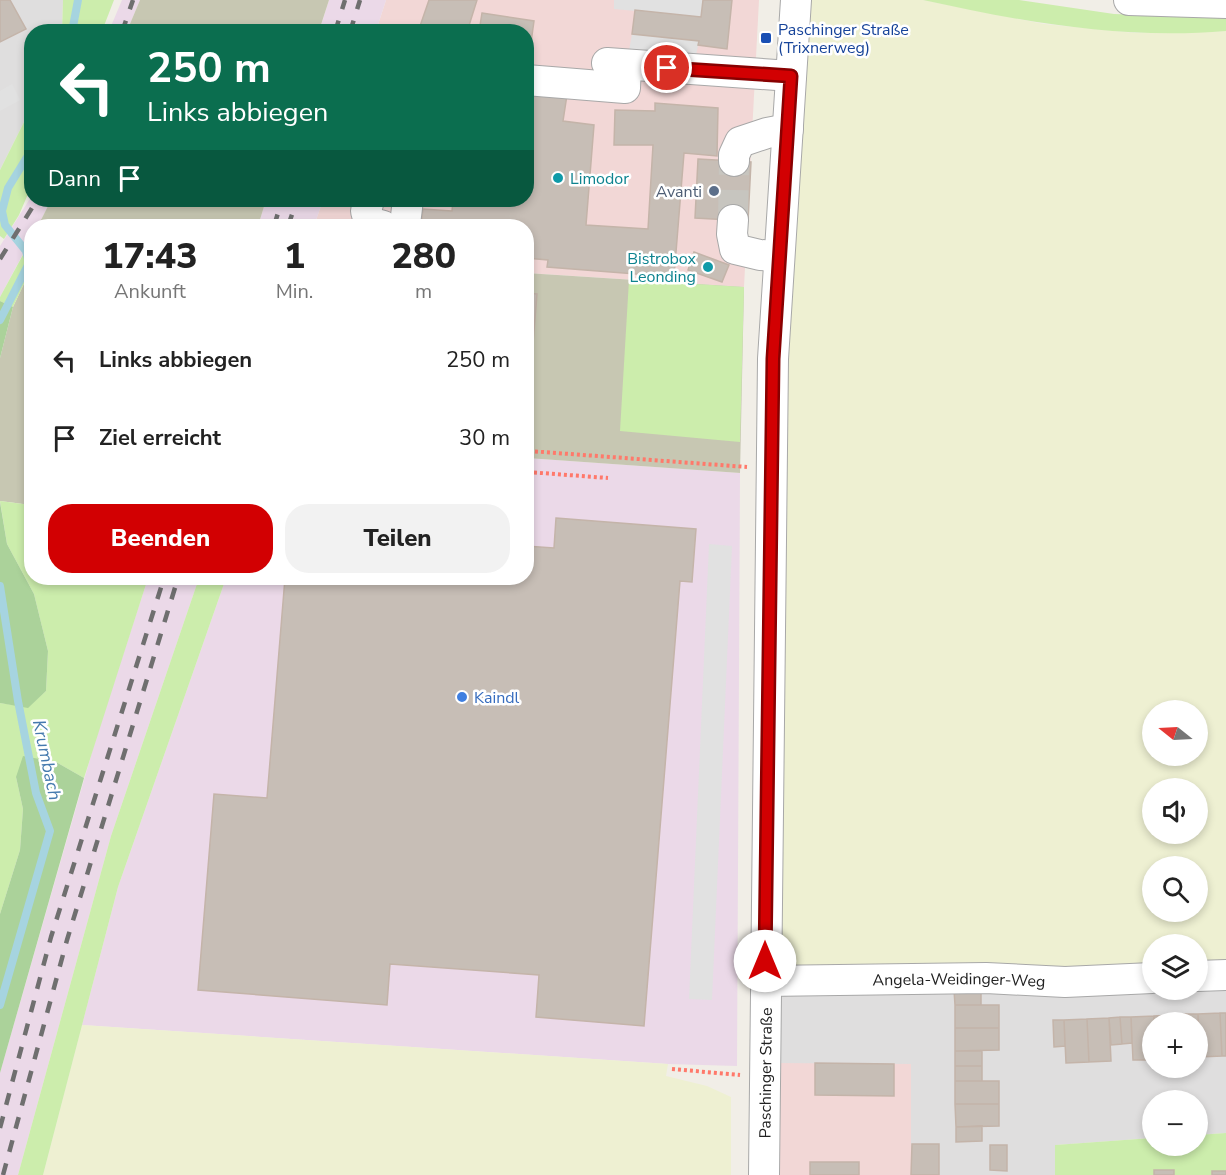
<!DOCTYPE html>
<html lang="de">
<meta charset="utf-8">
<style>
body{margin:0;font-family:"Nunito Sans",sans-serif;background:#f2f2f2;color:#222;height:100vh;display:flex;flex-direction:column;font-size:22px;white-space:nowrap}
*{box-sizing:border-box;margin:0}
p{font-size:20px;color:#767676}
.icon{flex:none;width:33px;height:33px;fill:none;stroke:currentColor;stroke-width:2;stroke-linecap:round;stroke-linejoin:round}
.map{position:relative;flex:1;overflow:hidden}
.panel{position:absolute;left:24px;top:219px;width:510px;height:366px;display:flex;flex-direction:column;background:#fff;border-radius:24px;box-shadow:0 3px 9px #0003}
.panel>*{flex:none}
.hud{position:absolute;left:24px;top:24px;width:510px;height:183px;border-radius:24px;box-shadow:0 3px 9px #0003;background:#0b6e4f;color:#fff;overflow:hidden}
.needle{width:39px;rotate:288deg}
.tools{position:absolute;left:1142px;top:700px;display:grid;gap:12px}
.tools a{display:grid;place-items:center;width:66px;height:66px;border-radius:50%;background:#fff;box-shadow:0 3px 9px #0003;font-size:30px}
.pin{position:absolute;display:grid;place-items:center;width:51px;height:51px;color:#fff;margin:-26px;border:3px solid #fff;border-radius:50%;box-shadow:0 2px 6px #0007}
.me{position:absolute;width:66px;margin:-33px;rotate:0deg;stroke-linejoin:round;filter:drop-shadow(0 0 4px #0008)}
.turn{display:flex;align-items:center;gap:21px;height:126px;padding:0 24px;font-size:27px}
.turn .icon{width:78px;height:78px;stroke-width:2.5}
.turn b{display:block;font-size:42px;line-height:51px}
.then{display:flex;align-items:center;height:57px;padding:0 24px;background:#0003;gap:12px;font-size:22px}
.eta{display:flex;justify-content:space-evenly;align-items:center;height:102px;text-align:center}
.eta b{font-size:36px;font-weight:800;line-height:42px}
.primary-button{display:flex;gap:12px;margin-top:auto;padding:12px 24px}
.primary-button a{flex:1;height:69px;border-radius:24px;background:#d20002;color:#fff;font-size:24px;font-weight:800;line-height:69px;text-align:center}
.primary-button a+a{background:#f2f2f2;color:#222}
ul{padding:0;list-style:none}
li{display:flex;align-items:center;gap:18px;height:78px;padding:0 24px}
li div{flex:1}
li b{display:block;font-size:22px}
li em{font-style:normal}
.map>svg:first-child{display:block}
.residential{fill:#dfdede;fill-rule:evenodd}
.commercial{fill:#f2d7d6}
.industrial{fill:#ebd9e8}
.construction{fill:#c7c7b2}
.farmland{fill:#eef0d2;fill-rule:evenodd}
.grass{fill:#ccedac}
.forest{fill:#abd29a}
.parking{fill:#e1e1e1}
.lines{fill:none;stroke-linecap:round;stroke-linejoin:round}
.stream{stroke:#a6d4e0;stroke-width:8}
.building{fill:#c7beb6;stroke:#c4b4a9;stroke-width:1.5}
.minor-tunnel{stroke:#c7c5bf;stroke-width:30;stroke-dasharray:30 15;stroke-linecap:butt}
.minor-casing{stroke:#a8a8a8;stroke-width:32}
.path{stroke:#ff796b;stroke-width:4;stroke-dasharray:3 3;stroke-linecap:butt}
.minor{stroke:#fff;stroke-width:30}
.rail{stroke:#6f6f6f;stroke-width:4.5;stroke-dasharray:12 12;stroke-linecap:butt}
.route-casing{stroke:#880001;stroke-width:15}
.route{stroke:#d20002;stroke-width:10}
.transit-dot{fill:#1a4fb4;stroke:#fff;stroke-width:2}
.culture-dot{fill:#0f9aa8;stroke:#fff;stroke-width:2}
.service-dot{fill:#5c6f8a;stroke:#fff;stroke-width:2}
.shop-dot{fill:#3f7fe0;stroke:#fff;stroke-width:2}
.labels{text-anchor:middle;stroke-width:5;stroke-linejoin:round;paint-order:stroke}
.transit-label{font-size:16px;fill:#164399;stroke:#fff;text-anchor:start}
.culture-label{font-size:16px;fill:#0d838f;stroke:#fff;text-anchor:start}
.service-label{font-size:16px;fill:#4e5e75;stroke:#fff;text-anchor:end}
.shop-label{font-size:16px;fill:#366cbe;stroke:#fff;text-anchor:start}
.street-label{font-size:16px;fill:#212121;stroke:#fff}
.water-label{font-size:18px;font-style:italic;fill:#457aae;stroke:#fff}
</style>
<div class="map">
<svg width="1226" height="1175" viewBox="0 0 1226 1175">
<rect width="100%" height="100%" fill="#f1eee7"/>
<!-- residential -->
<path class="residential" d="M0 0H63L62 31 32 32 31 108 0 170Z
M1226 960V1133L1197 1135V1101H1152V1138L1056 1145 1055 1175H911L778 1063V968L1152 990H1197V961ZM1152 1023H1197V1068H1152Z"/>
<!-- commercial -->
<path class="commercial" d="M386 0H759L744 287 527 273 526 226H314L323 200H526V32L376 31Z
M778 1063 911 1064V1175H778Z"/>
<!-- industrial -->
<path class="industrial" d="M122 0H140L127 31H109Z
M329 0H386L376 31 319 32Z
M31 197 32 200H51L38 226H32L31 239 0 297V246Z
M266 200H323L314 226H258Z
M527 458 740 473 737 1066 668 1064 82 1025 118 887 226 578H526Z
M148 578H199L111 836 18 1175H0V1073L96 738Z"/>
<!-- construction -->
<path class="construction" d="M140 0H329L319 31H127Z
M51 200H266L258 226H38Z
M31 269V505L0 501V358L13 307Z
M526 273 744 287 740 473 527 458Z"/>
<!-- farmland -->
<path class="farmland" d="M810 0H923L1044 24 1135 33 1226 31V960L1197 961V945H1152V964L1058 970 778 968 784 469 791 265ZM1152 711H1197V756H1152ZM1152 789H1197V834H1152ZM1152 867H1197V912H1152Z
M82 1025 668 1064 666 1076 707 1086 731 1097V1175H43Z"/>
<!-- grass -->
<path class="grass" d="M63 0H114L102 31H62Z
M923 0H1019L1114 14 1176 16 1226 14V31C1124 40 1023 22 923 0Z
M31 108V187L19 215 4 239 0 236V170Z
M31 240V269L13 307 0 301V297Z
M629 280 744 287 740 442 620 431Z
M0 501 31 505 32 578H148L84 778 56 762 16 777 23 809 20 850 0 914V703L28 707 46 691 48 651 34 594 7 544Z
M199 578H226L118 887 43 1175H18L111 836Z
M1226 1133V1175H1055V1145L1152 1138V1146H1197V1135Z"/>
<!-- forest -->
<path class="forest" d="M0 301 13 307 0 358Z
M0 502 7 544 34 594 48 651 46 691 28 708 0 703Z
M23 756 56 762 84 778 0 1073V914L20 850 23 809 16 777Z"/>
<!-- parking -->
<path class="parking" d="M614 0H703L701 17 614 9Z
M632 34 699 41 695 60 628 56Z
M12 84 20 100 0 111V91Z
M709 544 732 546 712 1000 689 999Z"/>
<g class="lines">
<!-- stream -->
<path class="stream" d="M72 32 78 0
M0 320 29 263 26 251 5 225 2 211 8 188 32 149
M0 586 18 701 36 793 50 831 0 1005"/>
</g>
<!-- building -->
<path class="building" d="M0 0H10L26 29 0 42Z
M429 0H477L467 32H426L419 29Z
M703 0H732L727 49 698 45 699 41 632 34 635 10 701 17Z
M482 13 534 21 529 57H526V32H479Z
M526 91 567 95 563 121 594 125 586 225 648 229 653 145H614L615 110 655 111V103L718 108 717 156 684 153 674 277 547 267 548 260 526 258V226H421L423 209 452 211 453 200H526Z
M698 159 751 162 748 221 695 218Z
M694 252 729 265 722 282 688 270Z
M526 293 537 294 532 355H526Z
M556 518 696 529 692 582 680 581 644 1026 536 1017 539 975 390 964 387 1005 198 990 214 794 267 798 285 578H526V546L554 548Z
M954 990H981V1005H955Z
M955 1005H999V1028H955Z
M1220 1013 1222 1056 1199 1057 1198 1014Z
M1220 1013H1226V1056H1222Z
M1186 1014H1198L1199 1041H1197V1023H1187Z
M1186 1014 1187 1023H1177V1015Z
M1177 1015V1023H1154V1016Z
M1154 1016 1152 1060H1133L1131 1017Z
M1120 1017 1122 1044 1111 1045 1109 1018Z
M1120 1017H1131L1132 1043 1122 1044Z
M1109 1018 1111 1061 1089 1062 1087 1019Z
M1087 1019 1089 1062 1066 1063 1064 1020Z
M1053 1020H1064L1065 1046 1054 1047Z
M955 1028H999V1050L955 1051Z
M955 1051H982V1066H955Z
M815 1063 894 1064V1096L815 1095Z
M955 1066H982V1081H955Z
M955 1081H999V1104H955Z
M955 1104H999V1126L956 1127Z
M982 1126V1141L956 1142V1127Z
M912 1144H939V1175H911Z
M990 1145H1007V1171L990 1170Z
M810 1162H859V1175H810Z
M1154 1170H1174V1175H1154Z
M1212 1171H1226V1175H1212Z"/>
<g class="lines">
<!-- minor-tunnel -->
<path class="minor-tunnel" d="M733 220 734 161"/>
<!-- minor casing -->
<g class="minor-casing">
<g id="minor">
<path d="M1129 0 1226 3"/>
<path d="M607 63 791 76"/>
<path d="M526 80 625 88 626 65"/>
<path d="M734 161V155L740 142 767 133 788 129"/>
<path d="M369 200 366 211 369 222 383 226"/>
<path d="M733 220 732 234 735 249 760 255 779 256"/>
<path d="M401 226 405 224 408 200"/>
<path d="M1197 976 1226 975"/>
<path id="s1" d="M765 981 986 978 1065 982 1152 978"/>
<path id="s2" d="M764 1175 773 359 796 0"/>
</g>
</g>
<!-- path -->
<path class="path" d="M529 451 747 467
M528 472 608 478
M672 1069 740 1075"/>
<!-- minor -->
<use href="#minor" class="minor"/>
<!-- rail -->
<path class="rail" d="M122 32 133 0
M335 32 345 0
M350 32 360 0
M274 226 282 200
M288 226 297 200
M0 259 37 200
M0 1128 51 937 164 578
M3 1175 67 940 178 578"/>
</g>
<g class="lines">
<!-- route casing -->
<g class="route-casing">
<path id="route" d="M667 68 791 76 773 359 765 961"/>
</g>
<!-- route -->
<use href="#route" class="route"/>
</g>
<!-- markers -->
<rect class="transit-dot" x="760" y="32" width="12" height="12" rx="3"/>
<g class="culture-dot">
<circle cx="558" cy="178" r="6"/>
<circle cx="708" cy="267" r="6"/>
</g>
<circle class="service-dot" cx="714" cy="191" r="6"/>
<circle class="shop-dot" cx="462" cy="697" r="6"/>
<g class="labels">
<!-- transit labels -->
<g class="transit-label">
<text x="778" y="35">Paschinger Straße<tspan x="778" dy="18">(Trixnerweg)</tspan></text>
</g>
<!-- culture labels -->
<g class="culture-label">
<text x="570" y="184">Limodor</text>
<text x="696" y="264" text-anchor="end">Bistrobox<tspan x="696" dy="18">Leonding</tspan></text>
</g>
<!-- service labels -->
<g class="service-label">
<text x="702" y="197">Avanti</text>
</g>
<!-- shop labels -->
<g class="shop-label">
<text x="474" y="703">Kaindl</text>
</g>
<!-- street labels -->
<g class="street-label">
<text dy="6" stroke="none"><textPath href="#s1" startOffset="194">Angela-Weidinger-Weg</textPath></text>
<text dy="6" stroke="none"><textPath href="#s2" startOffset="102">Paschinger Straße</textPath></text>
</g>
<!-- water labels -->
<g class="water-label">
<text transform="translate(47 760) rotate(78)" y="6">Krumbach</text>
</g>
</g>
</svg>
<div class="tools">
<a><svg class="needle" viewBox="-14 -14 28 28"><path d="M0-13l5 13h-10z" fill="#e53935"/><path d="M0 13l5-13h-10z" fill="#767676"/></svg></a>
<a><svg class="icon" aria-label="sound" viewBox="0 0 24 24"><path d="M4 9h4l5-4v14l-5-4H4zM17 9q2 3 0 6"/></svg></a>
<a><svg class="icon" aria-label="search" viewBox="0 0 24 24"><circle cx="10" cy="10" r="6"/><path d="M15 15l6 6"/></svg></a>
<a><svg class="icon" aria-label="layers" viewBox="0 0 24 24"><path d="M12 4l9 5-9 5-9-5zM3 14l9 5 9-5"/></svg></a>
<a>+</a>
<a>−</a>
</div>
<div class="pin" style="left:667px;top:68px;background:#d93025"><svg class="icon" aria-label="arrive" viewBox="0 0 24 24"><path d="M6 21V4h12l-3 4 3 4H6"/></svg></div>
<svg class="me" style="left:765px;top:961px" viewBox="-20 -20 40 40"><circle r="19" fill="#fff"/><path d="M0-13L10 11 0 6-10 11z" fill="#d20002"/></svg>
<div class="hud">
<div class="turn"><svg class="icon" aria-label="left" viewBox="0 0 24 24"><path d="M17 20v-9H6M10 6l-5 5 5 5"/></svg><div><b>250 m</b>Links abbiegen</div></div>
<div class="then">Dann<svg class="icon" aria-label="arrive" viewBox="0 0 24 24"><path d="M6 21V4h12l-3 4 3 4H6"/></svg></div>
</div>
<section class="panel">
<div class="eta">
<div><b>17:43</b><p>Ankunft</p></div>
<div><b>1</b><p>Min.</p></div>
<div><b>280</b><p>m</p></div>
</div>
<ul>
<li><svg class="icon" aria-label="left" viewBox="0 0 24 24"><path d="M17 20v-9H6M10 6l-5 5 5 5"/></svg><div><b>Links abbiegen</b></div><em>250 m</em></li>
<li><svg class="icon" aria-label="arrive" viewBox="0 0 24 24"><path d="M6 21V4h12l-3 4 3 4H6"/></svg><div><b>Ziel erreicht</b></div><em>30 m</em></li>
</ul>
<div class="primary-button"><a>Beenden</a><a>Teilen</a></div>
</section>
</div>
